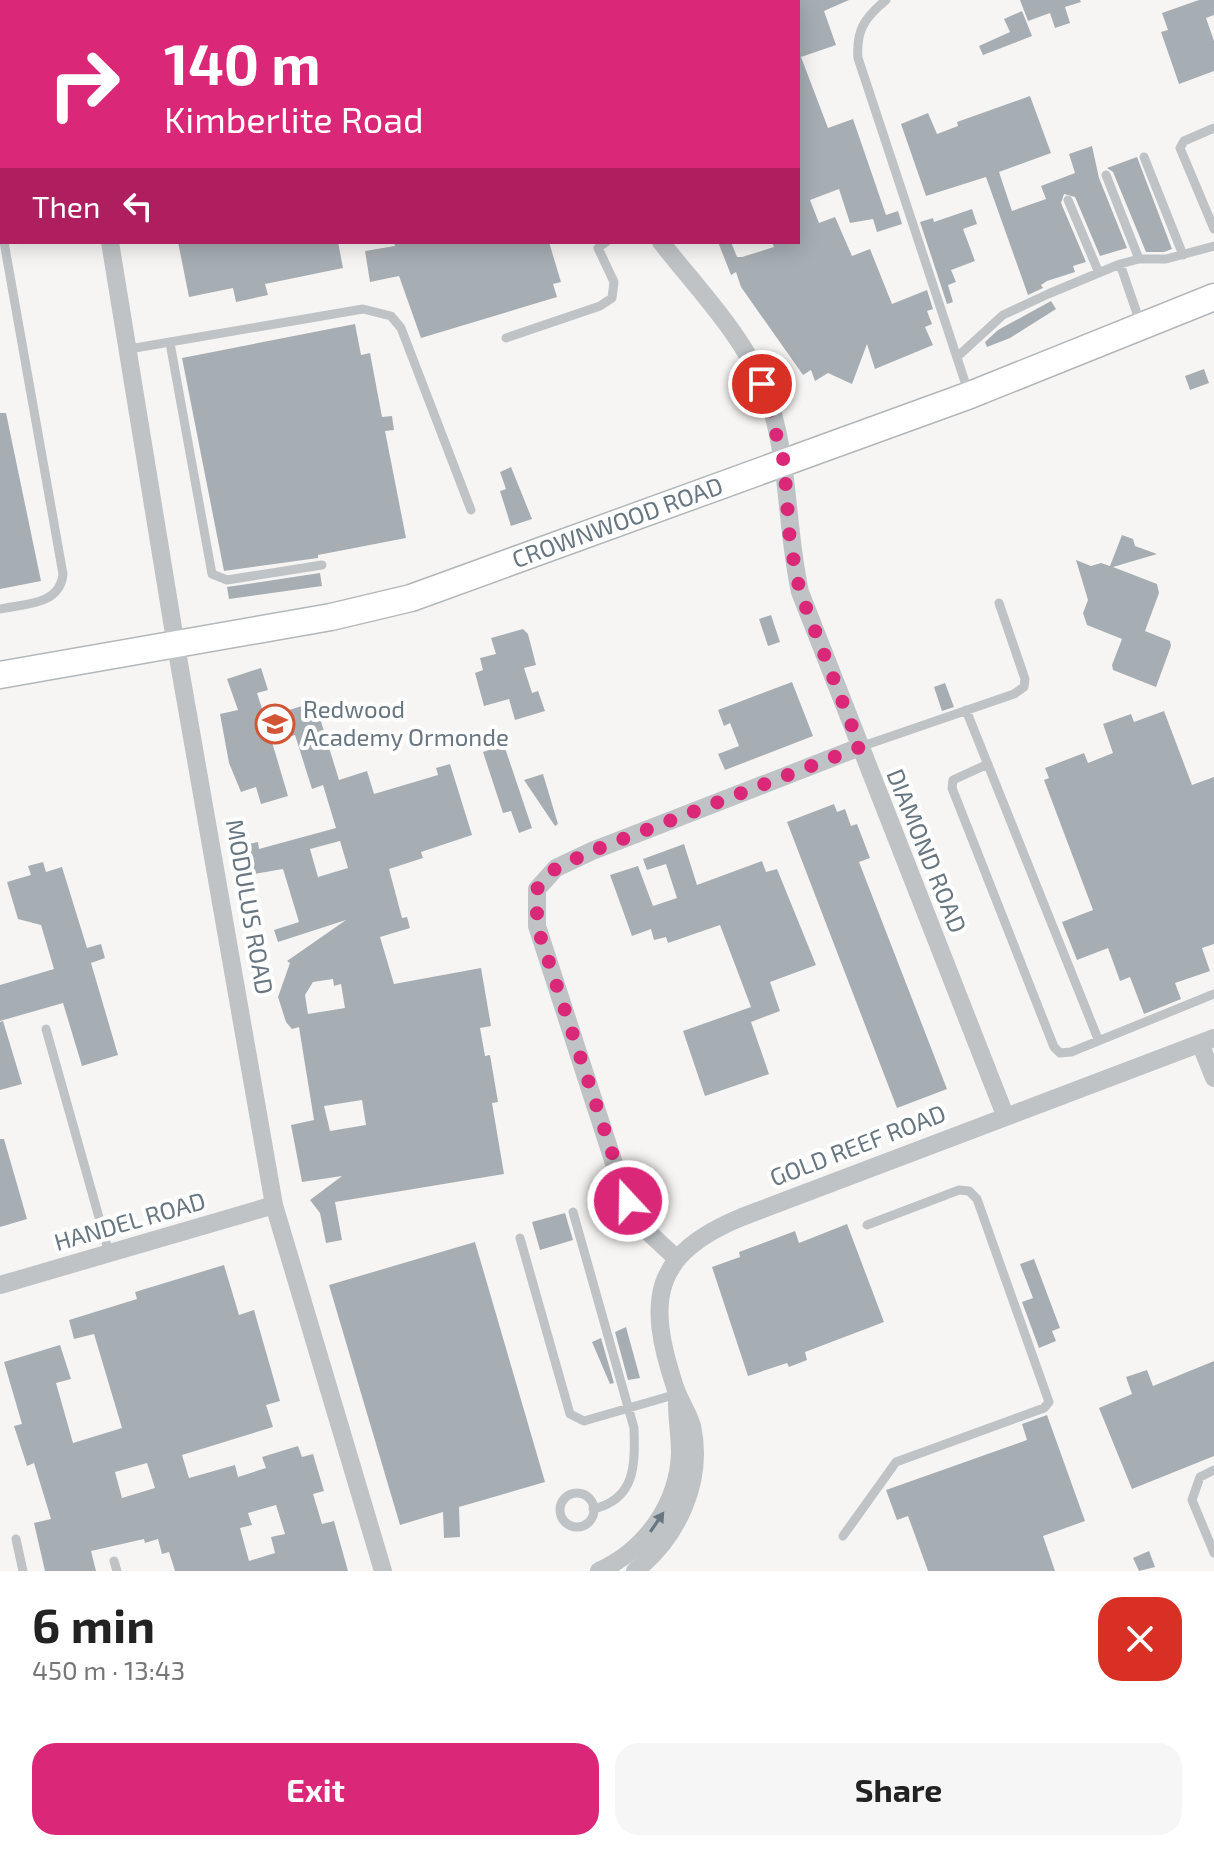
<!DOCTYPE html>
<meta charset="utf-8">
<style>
body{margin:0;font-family:"Exo 2",sans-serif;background:#f6f6f6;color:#222;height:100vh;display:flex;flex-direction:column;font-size:30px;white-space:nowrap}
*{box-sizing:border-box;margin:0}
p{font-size:26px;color:#767676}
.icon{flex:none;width:44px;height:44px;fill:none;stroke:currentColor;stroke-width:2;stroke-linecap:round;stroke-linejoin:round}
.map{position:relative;height:1571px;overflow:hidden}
.details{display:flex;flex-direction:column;background:#fff;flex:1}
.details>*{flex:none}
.guide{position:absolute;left:0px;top:0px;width:800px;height:244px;box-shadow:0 4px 20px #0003;background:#db2777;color:#fff;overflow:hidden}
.pin{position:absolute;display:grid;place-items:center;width:68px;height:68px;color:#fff;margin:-34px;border:4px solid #fff;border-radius:50%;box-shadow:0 2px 8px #0007}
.me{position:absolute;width:88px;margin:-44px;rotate:339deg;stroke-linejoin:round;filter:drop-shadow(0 0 6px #0008)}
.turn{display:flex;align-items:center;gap:28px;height:168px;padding:0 32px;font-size:36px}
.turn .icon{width:104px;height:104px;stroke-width:2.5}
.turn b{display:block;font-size:56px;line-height:68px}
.then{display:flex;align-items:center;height:76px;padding:0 32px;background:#0003;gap:16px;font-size:30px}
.round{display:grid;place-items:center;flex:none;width:84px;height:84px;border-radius:24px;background:#f6f6f6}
.head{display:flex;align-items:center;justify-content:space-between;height:136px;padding:0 32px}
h1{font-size:48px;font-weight:700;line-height:60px}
.cta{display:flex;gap:16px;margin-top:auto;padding:16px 32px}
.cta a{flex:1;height:92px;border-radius:24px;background:#db2777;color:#fff;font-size:32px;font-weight:700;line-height:92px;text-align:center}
.cta a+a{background:#f6f6f6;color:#222}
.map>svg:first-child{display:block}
.building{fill:#a7aeb3;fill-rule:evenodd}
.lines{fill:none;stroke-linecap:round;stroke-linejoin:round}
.secondary-casing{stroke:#b2b7ba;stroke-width:29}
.lane{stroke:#bfc3c6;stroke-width:9}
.street{stroke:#bfc3c6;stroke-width:18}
.secondary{stroke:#fff;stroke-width:26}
.oneway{fill:#677681}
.route{stroke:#db2777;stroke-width:14;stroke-dasharray:0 25.2}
.labels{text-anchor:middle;stroke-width:8;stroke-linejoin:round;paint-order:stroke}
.street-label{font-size:24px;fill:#677681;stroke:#fff}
.poi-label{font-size:24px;fill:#677681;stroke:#fff;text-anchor:start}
</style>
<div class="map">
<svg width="1214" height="1571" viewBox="0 0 1214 1571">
<rect width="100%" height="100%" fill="#f6f5f3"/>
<!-- building -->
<path class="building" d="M798 0H849L824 11 836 45 801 57 828 128 853 119 886 215 898 211 902 224 877 232 873 219 850 223 839 189 810 200 819 223 835 217 852 256 870 249 892 304 927 290 933 309 927 311 932 324 925 327 933 345 875 369 867 344 852 384 828 373 815 381 811 370 803 375 741 287 736 272 731 275 718 242H731L737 257H742L774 247 772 242H798Z
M1020 0H1080L1081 2 1065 7 1070 23 1055 28 1050 13 1028 21Z
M1199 0H1214V15L1206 18 1214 41V71L1179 84 1161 32 1168 30 1162 13Z
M1022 11 1032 36 983 55 979 46 1010 32 1004 19Z
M1030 96 1051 153 999 172 1012 211 1046 199 1041 186 1075 173 1069 154 1092 146 1099 178 1127 248 1100 256 1075 197 1064 194 1061 203 1086 262 1073 266 1075 272 1047 281 1041 285 1043 288 1028 295 986 177 926 196 901 124 928 113 937 134 958 126 957 122Z
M1137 157 1172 249 1164 252H1146L1113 172 1107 168Z
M972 209 977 224 963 229 975 261 951 270 956 282 948 285 953 302 947 304 920 222 933 218 934 222Z
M178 242H338L343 268 265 284 268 295 236 302 233 288 189 297Z
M394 242H549L561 282 553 284 557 297 421 338 399 276 370 282 365 251 395 246Z
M1051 301 1056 309 1010 338 987 347 985 342 998 330Z
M355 324 361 355 370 353 382 417 392 416 394 430 385 431 406 538 318 555V558L224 571 182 358Z
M1204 369 1209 383 1190 390 1185 376Z
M0 413H6L41 581 0 589Z
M511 467 532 519 511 526 500 491 506 489 500 472Z
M1122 535 1133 539 1135 546 1157 554 1113 567 1157 584 1159 593 1145 631 1170 641 1171 646 1156 687 1113 670 1112 665 1122 639 1087 625 1083 613 1088 600 1076 560 1091 566 1101 563 1110 566Z
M320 573 322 586 229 599 227 587Z
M771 615 780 642 768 646 759 619Z
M523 629 528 634 536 665 524 668 532 693 538 691 545 711 515 720 509 699 484 706 475 673 483 670 480 658 496 654 491 638Z
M261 668 268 690 257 693 268 727 292 720 289 710 315 702 339 780 367 771 374 794 438 775 436 768 450 764 472 835 421 852 423 858 389 869 402 918 407 917 410 928 380 937 394 984 481 968 491 1026 480 1028 485 1056 490 1055 498 1102 492 1103 504 1174 335 1202 342 1240 326 1243 320 1213 310 1200 342 1176 302 1182 291 1125 314 1120 299 1027 292 1029 286 1022 278 997 290 963 287 961 346 920 278 942 274 930 299 922 283 869 249 875 244 845 258 842 259 849 336 828 323 785 312 789 295 735 272 742 288 796 261 804 256 787 241 792 229 763 220 714 238 710 227 679ZM340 841 348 868 318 877 310 849ZM333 979 334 986 341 984 345 1008 308 1014 305 995 313 982ZM362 1100 366 1125 330 1131 324 1106Z
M792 682 813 736 725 770 718 754 739 746 730 723 724 726 718 710Z
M945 683 954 707 942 711 934 687Z
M1164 711 1192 785 1214 777V944L1202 948 1210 971 1175 983 1181 999 1144 1014 1130 977 1120 981 1108 948 1077 960 1062 922 1093 910 1044 780 1049 778 1045 768 1084 753 1088 763 1113 753 1103 724 1131 714 1134 722Z
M504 745 532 828 519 833 511 811 503 813 483 752Z
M543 774 558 824 555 826 524 780Z
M834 804 837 812 845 809 851 826 857 824 870 858 859 862 947 1089 897 1108 787 822Z
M684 844 697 885 762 861 766 872 777 869 816 965 770 982 780 1011 751 1022 769 1074 705 1096 683 1031 751 1007 720 925 668 943 666 937 654 940 651 929 632 936 610 875 638 866 653 906 677 898 666 864 647 870 643 859Z
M43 862 46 872 62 867 87 948 101 944 105 958 91 963 118 1055 82 1066 63 1003 0 1021V985L54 969 41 925 18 919 7 882 31 875 28 866Z
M3 1021 22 1084 0 1090V1022Z
M0 1139H4L27 1219 0 1227Z
M565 1213 573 1240 540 1250 532 1222Z
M847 1224 884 1322 805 1352 807 1360 789 1367 787 1363 748 1376 712 1267 740 1257 739 1252 795 1231 799 1243Z
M475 1242 545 1482 459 1507 460 1537 444 1538 443 1512 400 1525 329 1285Z
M1034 1259 1060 1328 1052 1331 1056 1341 1039 1348 1022 1302 1033 1298 1020 1264Z
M224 1265 239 1315 254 1310 280 1401 266 1405 273 1427 182 1455 189 1478 235 1465 238 1477 266 1468 262 1457 298 1446 302 1457 313 1454 324 1491 313 1494 322 1524 334 1521 348 1571H175L169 1552 162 1554 158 1539 145 1543 144 1539 91 1551 96 1571H45L34 1523 51 1519 34 1463 27 1466 14 1426 22 1424 4 1362 60 1345 71 1379 56 1383 73 1443 122 1428 94 1334 74 1339 69 1320 137 1299 135 1292ZM147 1463 155 1488 122 1498 115 1472ZM276 1505 285 1534 271 1537 275 1553 249 1561 240 1528 252 1525 248 1513Z
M626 1327 640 1378 628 1380 615 1332Z
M601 1338 614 1383 610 1384 592 1342Z
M1214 1361V1456L1132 1489 1099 1408 1132 1394 1126 1377 1147 1370 1153 1386Z
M1047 1415 1085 1521 1043 1536 1055 1571H928L908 1516 897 1520 886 1490 1027 1440 1022 1424Z
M1149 1551 1155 1567 1139 1571 1133 1558Z"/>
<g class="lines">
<!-- secondary casing -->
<g class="secondary-casing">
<g id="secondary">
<path id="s1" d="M0 675 331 617 411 598 970 395 1214 297"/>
</g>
</g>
<!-- lane -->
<path class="lane" d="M290 0 291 2
M886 0C864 18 856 31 858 58L968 391
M1214 128 1184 141 1180 148 1214 229
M1144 157 1183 255
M1106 175 1139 259
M1068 200 1099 273
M0 217 2 228
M1120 264 1141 325
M506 338 600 306 612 298 614 282 598 248 606 242
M170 343 212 574 227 580 322 565
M129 349 363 309 391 316 401 328 471 510
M957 357 1003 315 1048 294 1120 264 1139 259H1166L1214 246
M0 609C25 604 60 605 63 574L4 242
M966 710 1098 1039
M860 747 1014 694 1024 687 1025 679 999 603
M988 764 953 780 952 788 1054 1047 1060 1053 1071 1052 1214 994
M46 1029 109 1253
M573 1212 634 1428C635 1465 636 1499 593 1509
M520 1238 570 1414 584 1421 677 1394
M1214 1470 1200 1477 1192 1500 1214 1553
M560 1510a17 17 0 1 1 34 0a17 17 0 1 1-34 0Z
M843 1536 896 1462 1044 1408 1049 1402 977 1199 969 1191 959 1190 867 1225
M16 1539 23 1571
M114 1561 117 1571"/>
<!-- street -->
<path class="street" d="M59 0 60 2
M520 0 521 2
M0 90H2
M110 242 176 646 274 1205 383 1571
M661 242C696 287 742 334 764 387 790 452 785 524 800 592L1005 1115
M1200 1043 1214 1078
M676 1258 646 1230 621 1185 537 926V889L556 868 592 851 860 747
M0 1285 274 1205
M599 1571C645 1550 678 1505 680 1453 680 1437 677 1420 677 1403
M635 1571C678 1537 704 1481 692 1426 688 1412 679 1400 675 1387 646 1300 652 1254 742 1217L1214 1038"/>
<!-- secondary -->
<use href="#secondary" class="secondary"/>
</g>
<!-- one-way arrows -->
<defs><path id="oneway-solid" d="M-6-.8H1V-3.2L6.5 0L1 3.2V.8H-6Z" transform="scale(2)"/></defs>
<use class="oneway" href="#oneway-solid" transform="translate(657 1522) rotate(-56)"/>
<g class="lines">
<!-- route -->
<path class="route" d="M628 1201 537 926V889L556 868 592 851 860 747 800 592 790 542 784 462 762 384"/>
</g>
<!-- icons -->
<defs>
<g id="school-ring" transform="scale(2)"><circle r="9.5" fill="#fff" stroke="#d25536" stroke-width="1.5"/><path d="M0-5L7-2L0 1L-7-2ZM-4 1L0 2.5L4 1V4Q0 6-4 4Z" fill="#d25536"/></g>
</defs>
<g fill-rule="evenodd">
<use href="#school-ring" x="275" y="724"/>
</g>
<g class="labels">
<!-- street labels -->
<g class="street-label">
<text dy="8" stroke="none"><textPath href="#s1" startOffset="638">CROWNWOOD ROAD</textPath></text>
<text transform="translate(926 851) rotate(68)" y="8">DIAMOND ROAD</text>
<text transform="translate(249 907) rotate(80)" y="8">MODULUS ROAD</text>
<text transform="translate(858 1146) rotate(-21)" y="8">GOLD REEF ROAD</text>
<text transform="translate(130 1222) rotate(-16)" y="8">HANDEL ROAD</text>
</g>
<!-- poi labels -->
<g class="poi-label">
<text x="303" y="718">Redwood<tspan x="303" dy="28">Academy Ormonde</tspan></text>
</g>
</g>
</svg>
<div class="pin" style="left:762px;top:384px;background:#d93025"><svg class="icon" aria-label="arrive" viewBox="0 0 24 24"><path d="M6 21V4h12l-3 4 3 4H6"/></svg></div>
<svg class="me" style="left:628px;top:1201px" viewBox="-20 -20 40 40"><circle r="17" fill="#db2777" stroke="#fff" stroke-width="3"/><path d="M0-11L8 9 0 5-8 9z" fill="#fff"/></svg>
<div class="guide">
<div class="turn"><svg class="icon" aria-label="right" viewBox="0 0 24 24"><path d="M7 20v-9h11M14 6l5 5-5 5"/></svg><div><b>140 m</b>Kimberlite Road</div></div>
<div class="then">Then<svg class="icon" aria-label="left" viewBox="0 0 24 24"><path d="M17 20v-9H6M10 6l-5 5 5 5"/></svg></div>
</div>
</div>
<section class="details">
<div class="head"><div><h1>6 min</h1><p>450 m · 13:43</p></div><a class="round" style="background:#d93025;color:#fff"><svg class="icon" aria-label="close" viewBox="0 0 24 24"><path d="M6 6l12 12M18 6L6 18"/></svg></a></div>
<div class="cta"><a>Exit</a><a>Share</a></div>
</section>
